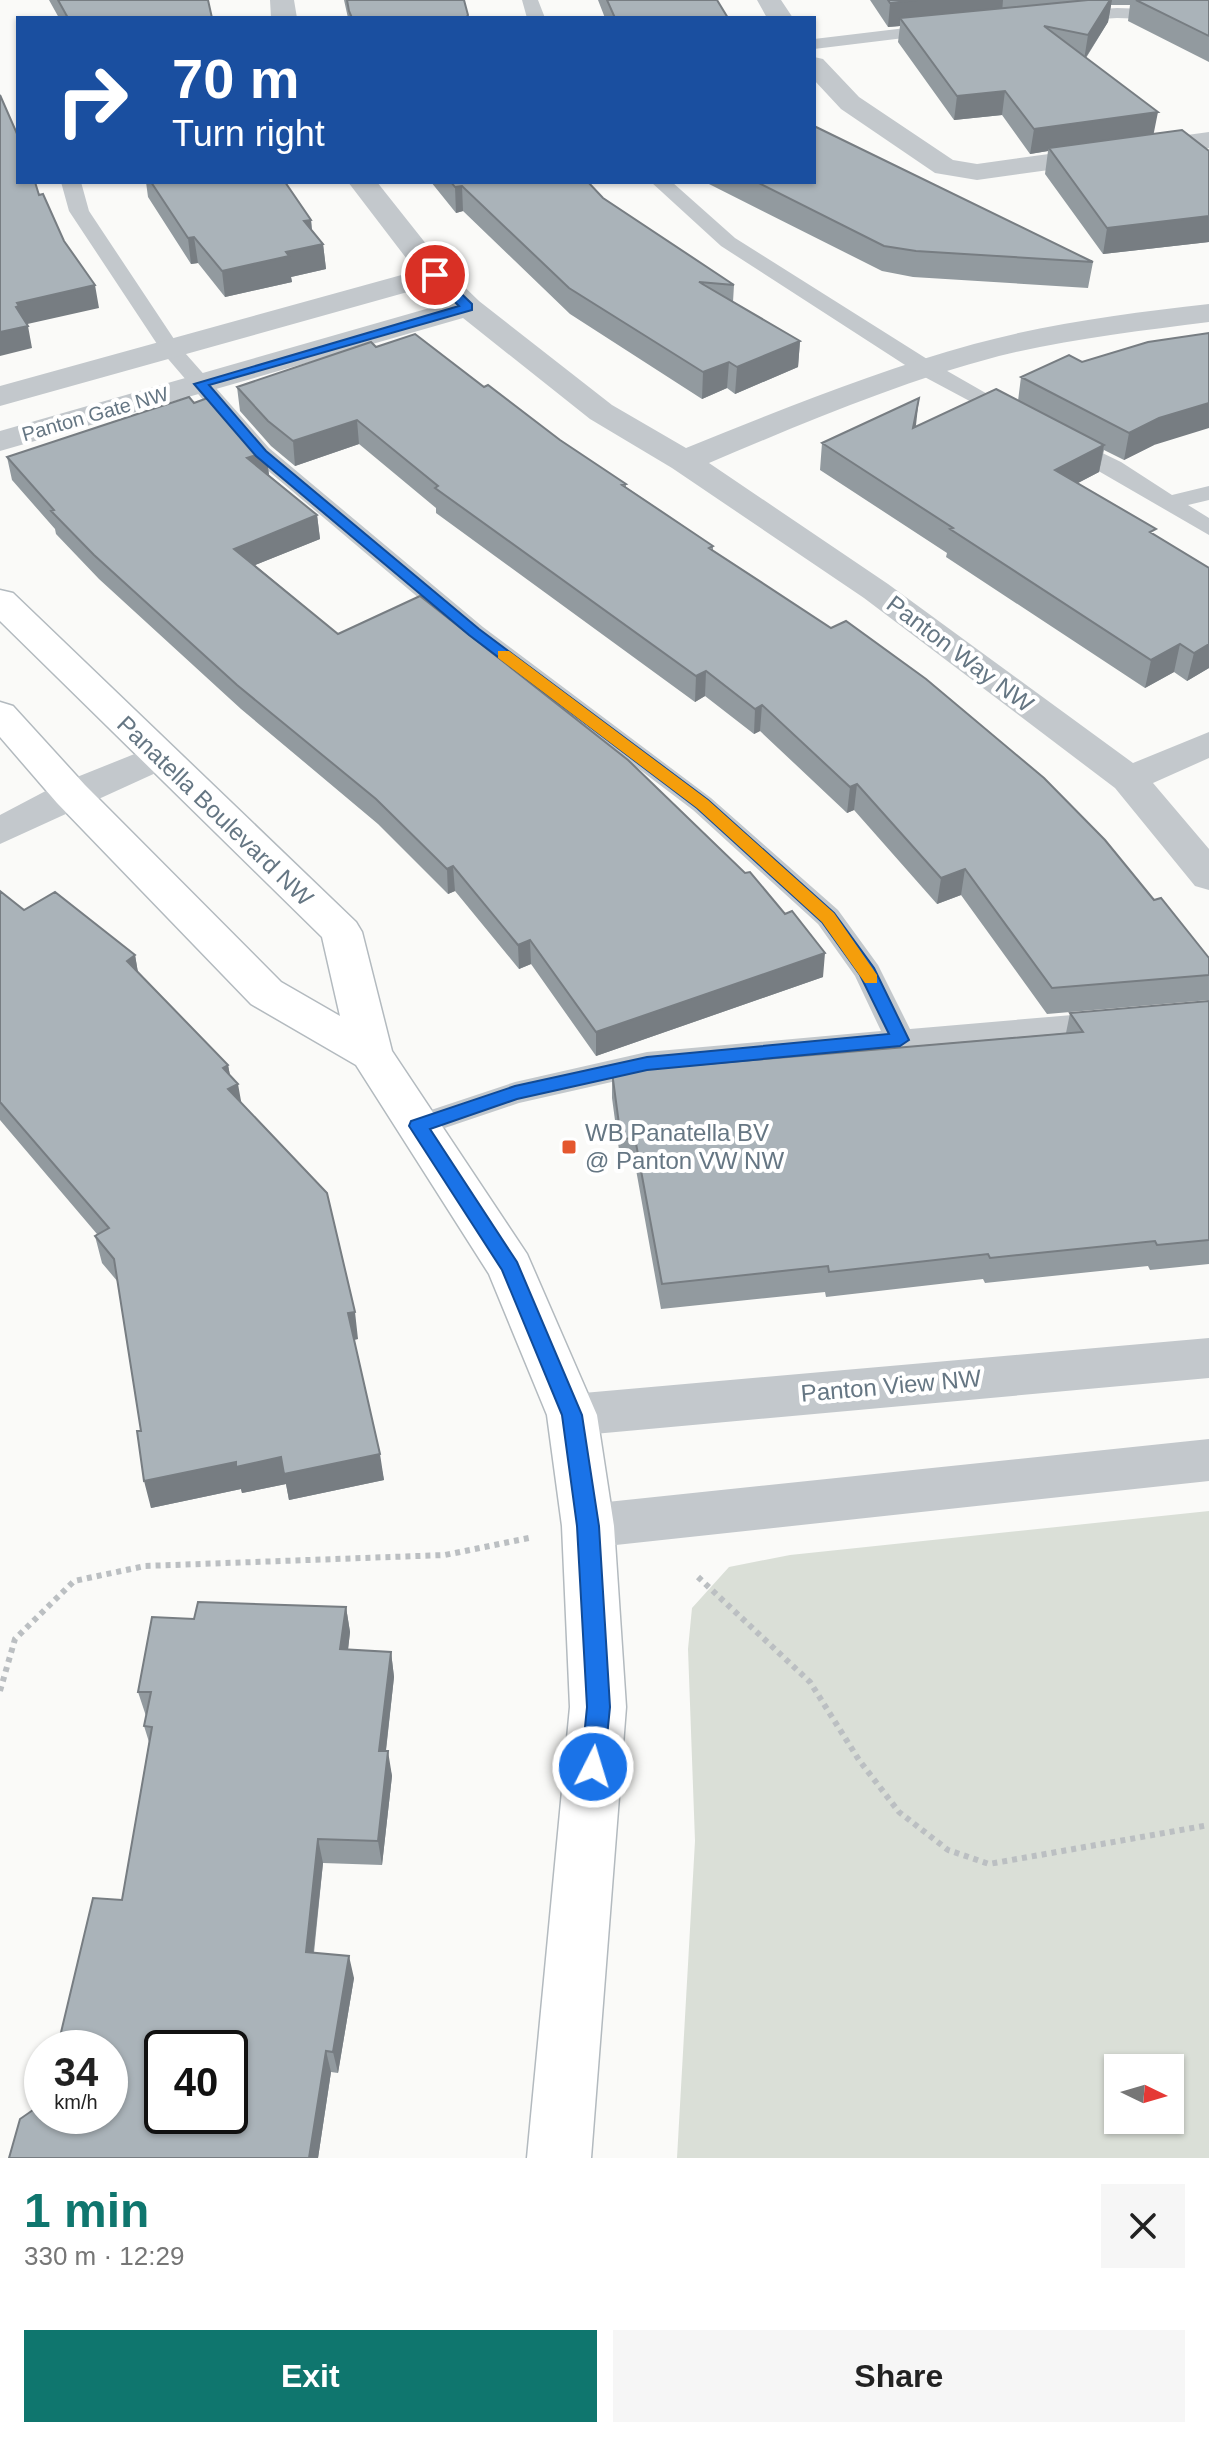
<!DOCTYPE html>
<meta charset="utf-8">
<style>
body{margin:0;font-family:Arial,sans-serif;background:#f6f6f6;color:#222;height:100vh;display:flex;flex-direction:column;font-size:30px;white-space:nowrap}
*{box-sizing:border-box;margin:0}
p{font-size:26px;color:#767676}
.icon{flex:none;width:44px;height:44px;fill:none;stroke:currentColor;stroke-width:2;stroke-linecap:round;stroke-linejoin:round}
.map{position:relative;height:2158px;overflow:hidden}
.drawer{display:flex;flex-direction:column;background:#fff;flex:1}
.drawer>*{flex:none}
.banner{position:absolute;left:16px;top:16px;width:800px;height:168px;border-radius:0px;box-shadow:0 2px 6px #0004;background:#1a4fa0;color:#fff;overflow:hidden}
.needle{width:52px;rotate:95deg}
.buttons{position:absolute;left:1104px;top:2054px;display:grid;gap:16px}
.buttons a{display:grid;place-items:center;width:80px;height:80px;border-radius:0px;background:#fff;box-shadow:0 2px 6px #0004;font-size:40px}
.speed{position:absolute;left:24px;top:2030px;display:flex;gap:16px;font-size:40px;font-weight:700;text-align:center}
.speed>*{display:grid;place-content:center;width:104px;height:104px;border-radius:50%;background:#fff;box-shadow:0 2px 6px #0004;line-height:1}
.speed small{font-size:20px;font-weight:400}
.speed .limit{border:4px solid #111;border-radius:12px;background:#fff;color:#111}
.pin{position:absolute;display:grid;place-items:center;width:68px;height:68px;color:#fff;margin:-34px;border:4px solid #fff;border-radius:50%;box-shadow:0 2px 8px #0007}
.me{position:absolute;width:88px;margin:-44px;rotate:5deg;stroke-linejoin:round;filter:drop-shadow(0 0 6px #0008)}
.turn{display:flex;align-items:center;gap:28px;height:168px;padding:0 24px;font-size:36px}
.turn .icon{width:104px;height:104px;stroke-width:2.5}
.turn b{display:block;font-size:56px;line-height:68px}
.round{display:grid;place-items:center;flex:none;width:84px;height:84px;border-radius:0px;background:#f6f6f6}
.overview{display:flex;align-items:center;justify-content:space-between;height:136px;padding:0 24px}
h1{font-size:48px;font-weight:600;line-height:60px;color:#0f766e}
.cta{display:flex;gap:16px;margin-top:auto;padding:16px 24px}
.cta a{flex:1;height:92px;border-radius:0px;background:#0f766e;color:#fff;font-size:32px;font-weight:600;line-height:92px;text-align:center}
.cta a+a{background:#f6f6f6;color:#222}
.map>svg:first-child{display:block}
.green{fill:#dadfd7;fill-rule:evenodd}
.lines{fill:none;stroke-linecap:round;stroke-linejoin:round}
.secondary-casing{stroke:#b3babf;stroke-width:3}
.path{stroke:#bbbfc2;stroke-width:6;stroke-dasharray:5 5;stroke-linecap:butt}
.lane{fill:#c3c8cc;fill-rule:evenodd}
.street{fill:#c3c8cc;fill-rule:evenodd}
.secondary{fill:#fff;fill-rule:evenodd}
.wall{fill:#929a9f}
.shaded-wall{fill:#777d82}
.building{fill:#aab3b9;stroke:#777d82;stroke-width:2;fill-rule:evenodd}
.route{fill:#1a73e8;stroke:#114b97;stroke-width:2}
.slow{fill:#f59e0b}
.poi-dot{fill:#e4572e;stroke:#fff;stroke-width:3}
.labels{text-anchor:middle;stroke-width:8;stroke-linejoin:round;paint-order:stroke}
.far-street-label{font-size:20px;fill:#657683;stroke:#fff}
.street-label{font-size:24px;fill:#657683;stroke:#fff}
.poi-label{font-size:24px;fill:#657683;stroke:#fff;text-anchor:start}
</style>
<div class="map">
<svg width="1209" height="2158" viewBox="0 0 1209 2158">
<rect width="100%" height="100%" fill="#fafaf8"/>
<!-- green -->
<path class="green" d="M1209 1511V2158H677L695 1841 688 1649 692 1608 729 1567 790 1555ZM1118 2068H1170V2120H1118Z"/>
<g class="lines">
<!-- secondary casing -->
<g class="secondary-casing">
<path id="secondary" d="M0 590 13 593 356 922 362 932 392 1051 527 1254 597 1415 614 1526 626 1707 591 2158H527L570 1707 562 1526 547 1415 489 1274 356 1065 251 1004 57 803 0 737V702L13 706 85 785 281 982 340 1016 322 937 0 621Z"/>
</g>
<!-- path -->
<path class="path" d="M698 1577 810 1682 859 1760 899 1812 948 1850 989 1864 1209 1825
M0 1691 15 1639 74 1581 145 1566 445 1555 529 1538"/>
<!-- lane -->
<path class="lane" d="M522 0H538L545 18H527Z
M1117 8 1209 11V21L1117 18 1070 21 1061 16 1070 11Z
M939 24 945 25V33L814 49V39Z
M61 182H81L89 211 178 345 269 448 483 627 711 798 838 910 878 965 910 1029 1107 1012 1117 1015 1122 1022 1117 1029 647 1074 519 1103 418 1137 407 1134 403 1126 407 1118 515 1082 647 1052 881 1031 855 976 818 924 693 810 465 637 253 458 163 353 69 211Z
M651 182H672L735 238 935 364 1026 416 1015 423 1007 421 919 374 721 246Z
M1065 435 1121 462 1172 495 1209 486V500L1188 505 1209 518V535L1057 447 1054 442Z"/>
<!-- street -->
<path class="street" d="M270 0H294L297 18H271Z
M757 0H781L793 18H767Z
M814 57 823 59 859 97 953 160 977 164 1209 132V148L977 180 935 173 841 109 814 80Z
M348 182H377L446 269 479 301 612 405 686 448C781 410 875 371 974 344 1051 323 1130 313 1209 304V322C1139 331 1068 339 999 356 899 382 804 423 709 463L888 584 1133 763 1209 732V758L1153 783 1209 849V890L1195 886 1115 788 864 598 672 468 590 419 463 318 0 451V431L447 303 429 286 0 406V386L416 271Z
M157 745 171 748 176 757 171 766 0 844V815L57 785Z
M1209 1338V1378L572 1436 554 1430 547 1415 554 1400 572 1394Z
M1209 1439V1481L588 1548 570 1542 562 1526 570 1510 588 1504Z"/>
<!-- secondary -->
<use href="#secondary" class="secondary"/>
</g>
<!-- wall -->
<path class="wall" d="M49 0H208L212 18H59Z
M344 0H464L468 18H348Z
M598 0H717L728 18H605Z
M870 0H1209V62L1128 21 1130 5H1111L1108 22 1086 58 1154 134 1209 151V242L1103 254 1045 174 1048 151 1030 154 1002 115 954 120 898 42 900 26 888 27Z
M814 108 816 110 815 127 1093 262 1088 288 913 277 882 271 705 182H814Z
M146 182H285L311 220 312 230 323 244 326 269 291 277 292 282 225 297 198 263 191 264 148 197Z
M431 182H588L603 198 734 285 733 302 800 341 798 367 735 394 727 388 702 399 570 314 463 211 456 213Z
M376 347 484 387 560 440 626 484V487L713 546V551L1154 900 1209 958V1000L1047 1014 961 895 937 904 854 810 847 813 760 731 754 734 705 696 695 702 436 513V508L359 444 295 466 271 446 240 411 237 387Z
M1021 377 1154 445 1124 460 1104 450 1099 472 1078 483 1155 535 1209 568V668L1187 681 1174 672 1145 688 946 557 947 553 820 470 822 443 916 427 1018 401Z
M194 403 266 452 269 475 317 515 320 539 255 565 338 634 823 977 596 1056 531 964 519 969 455 891 448 894 378 824 241 709 99 579 56 534 55 529 12 480 7 457Z
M0 891 24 910 135 955 138 973 228 1065 230 1075 242 1104 358 1339 354 1340 384 1480 289 1500 286 1484 242 1493 241 1489 151 1508 141 1431 118 1282 102 1263 95 1236 97 1234 0 1120Z
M1209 1001V1264L1150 1270 1148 1266 985 1283 983 1279 826 1297 825 1292 661 1309 635 1164 621 1165 612 1098V1072L1066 1033 1070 1013Z
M346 1607 350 1632 348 1650 391 1652 394 1677 386 1751 392 1776 382 1865 323 1863 314 1953 354 1978 338 2073 331 2072 318 2158H9L33 2110 58 2045 122 1900 149 1742 144 1726 146 1716 138 1692 194 1619Z"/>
<!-- shaded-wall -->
<path class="shaded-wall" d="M917 0H1003L1002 13 900 18V26L888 27 890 3Z
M1110 0H1112L1108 22 1084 60 1088 35Z
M1005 91 1002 115 954 120 957 96Z
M816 110 814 135V111Z
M1158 112 1153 137 1049 148 1048 151 1030 154 1034 129Z
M462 186 463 211 456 213 455 187Z
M1209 216V242L1103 254 1107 228Z
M311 220 313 246 304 221Z
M194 237 198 263 191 264 188 238Z
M323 244 326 269 291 277 292 282 225 297 222 271 286 252Z
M95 285 99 308 23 325 28 326 32 348 0 356V332L16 307 17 303Z
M800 341 798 367 735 394 737 367Z
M729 362 727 388 702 399 703 372Z
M919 398 916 425 910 455 913 428Z
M1209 403V428L1154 445 1124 460 1129 433 1159 418Z
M357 420 359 444 295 466 293 441Z
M1104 445 1099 472 1051 497 1055 470Z
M266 452 269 475 247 458Z
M317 515 320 539 238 572 234 549Z
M1180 644 1174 672 1145 688 1151 660Z
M1209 644V668L1187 681 1194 653Z
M706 671 705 696 695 702 696 676Z
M762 705 760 731 754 734 755 709Z
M857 784 854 810 847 813 850 787Z
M453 866 455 891 448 894 447 869Z
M965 869 961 895 937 904 941 878Z
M530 940 531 964 519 969 518 945Z
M825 953 823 977 596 1056V1032Z
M135 955 140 984 127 961Z
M228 1065 232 1087 238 1084 243 1112 233 1117 223 1068Z
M355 1312 358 1339 352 1340 348 1313Z
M380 1454 384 1480 289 1500 286 1484 242 1493 241 1489 151 1508 144 1481 236 1462 281 1457Z
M346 1607 350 1632 345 1675 340 1649Z
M391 1652 394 1677 383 1775 379 1751Z
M388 1751 392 1776 382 1865 378 1841Z
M318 1839 323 1863 311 1974 306 1952Z
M349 1956 354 1978 338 2073 333 2052Z
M326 2051 331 2072 318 2158H309Z"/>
<!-- building -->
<path class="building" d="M58 0H208L212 18H68Z
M347 0H464L468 15 466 18H352L349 11Z
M607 0H717L728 18H615Z
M888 0H917L890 3Z
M1088 0H1110L1088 35 1044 26 1158 112 1034 129 1005 91 957 96 900 18Z
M1136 0H1209V36Z
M0 95 18 136V182H35L39 195 43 194 64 241 95 285 17 303 19 306 16 307 28 326 0 332Z
M814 126 1093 262 916 251 884 246 757 182H814Z
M1182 130 1209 151V216L1107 228 1049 148Z
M151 182H285L311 220 304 221 323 244 286 252 289 256 222 271 194 237 188 238Z
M451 182H588L603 198 734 285 699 282 800 341 737 367 729 362 703 372 569 288 462 186 455 187Z
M1209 333V403L1159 418 1129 433 1021 377 1069 355 1082 362 1148 342Z
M415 334 484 387 488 385 560 440 626 484 622 485 713 546 709 548 831 628 846 621 926 679 1044 778 1105 840 1154 900 1161 898 1209 958V975L1052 988 965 869 941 878 857 784 850 787 762 705 755 709 706 671 696 676 435 488 438 486 357 420 293 441 268 421 237 387 371 342 376 347Z
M996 389 1104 445 1055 470 1156 529 1150 532 1209 568V644L1194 653 1180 644 1151 660 950 529 953 528 822 443 919 398 913 428Z
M213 396 266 452 247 458 317 515 234 549 338 634 420 596 628 760 745 873 750 872 785 914 792 911 825 953 596 1032 530 940 518 945 453 866 447 869 376 799 237 685 94 555 51 511 54 510 7 457 189 397 194 403Z
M0 891 24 910 55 892 135 955 127 961 228 1065 223 1068 238 1084 228 1089 327 1193 355 1312 348 1313 380 1454 284 1474 281 1457 236 1467V1462L144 1481 137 1431H141L114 1259 95 1236 109 1228 0 1102Z
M1209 1001V1240L1157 1245 1155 1241 990 1258 988 1254 829 1272 828 1266 662 1284 635 1138 621 1139 612 1072 1083 1032 1070 1013Z
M198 1602 346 1607 340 1649 391 1652 379 1751H388L378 1841 318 1839 306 1952 349 1956 333 2052 326 2051 309 2158H9L20 2119 33 2110 42 2070V2116H110V2048H47L48 2045H58L93 1898 122 1900 152 1727 144 1726 151 1692H138L152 1617 194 1619ZM162 2048H230V2116H162Z"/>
<!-- route -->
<path class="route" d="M430 272H439L472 304V310L209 385 266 451 479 629 708 800 834 913 874 968 909 1040 900 1046 647 1070 517 1099 430 1129 517 1262 582 1415 599 1526 610 1707 604 1767 601 1775 593 1778 585 1775 581 1767 587 1707 577 1526 562 1415 502 1270 409 1126 411 1121 515 1086 647 1057 889 1034 860 975 822 922 697 808 469 635 256 456 194 384 459 306 430 278Z"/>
<!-- slow -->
<path class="slow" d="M498 651H509L708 800 834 913 877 975V983H865L822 922 697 808 498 658Z"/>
<!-- markers -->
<rect class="poi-dot" x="561" y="1139" width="16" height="16" rx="4"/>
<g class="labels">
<!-- far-street labels -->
<g class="far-street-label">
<text transform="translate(95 414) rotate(-16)" y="7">Panton Gate NW</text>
</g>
<!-- street labels -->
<g class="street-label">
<text transform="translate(960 654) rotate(37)" y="8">Panton Way NW</text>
<text transform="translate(215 811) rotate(44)" y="8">Panatella Boulevard NW</text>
<text transform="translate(891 1386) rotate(-5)" y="8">Panton View NW</text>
</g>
<!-- poi labels -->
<g class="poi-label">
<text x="585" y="1141">WB Panatella BV<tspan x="585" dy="28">@ Panton VW NW</tspan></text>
</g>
</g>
</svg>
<div class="buttons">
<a><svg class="needle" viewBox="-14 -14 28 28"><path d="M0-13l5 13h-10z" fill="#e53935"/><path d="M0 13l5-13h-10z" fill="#767676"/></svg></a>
</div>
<div class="speed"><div>34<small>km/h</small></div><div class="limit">40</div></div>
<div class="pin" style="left:435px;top:275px;background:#d93025"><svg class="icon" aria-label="arrive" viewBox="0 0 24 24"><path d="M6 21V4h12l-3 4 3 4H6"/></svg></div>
<svg class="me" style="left:593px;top:1767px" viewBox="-20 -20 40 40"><circle r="17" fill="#1a73e8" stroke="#fff" stroke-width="3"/><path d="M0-11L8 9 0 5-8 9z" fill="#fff"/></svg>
<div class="banner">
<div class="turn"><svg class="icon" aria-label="right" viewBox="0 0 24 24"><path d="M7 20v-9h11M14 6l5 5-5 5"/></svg><div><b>70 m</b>Turn right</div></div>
</div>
</div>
<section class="drawer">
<div class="overview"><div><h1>1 min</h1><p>330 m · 12:29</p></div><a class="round"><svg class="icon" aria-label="close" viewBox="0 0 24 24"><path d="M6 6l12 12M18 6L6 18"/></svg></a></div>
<div class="cta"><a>Exit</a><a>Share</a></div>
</section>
